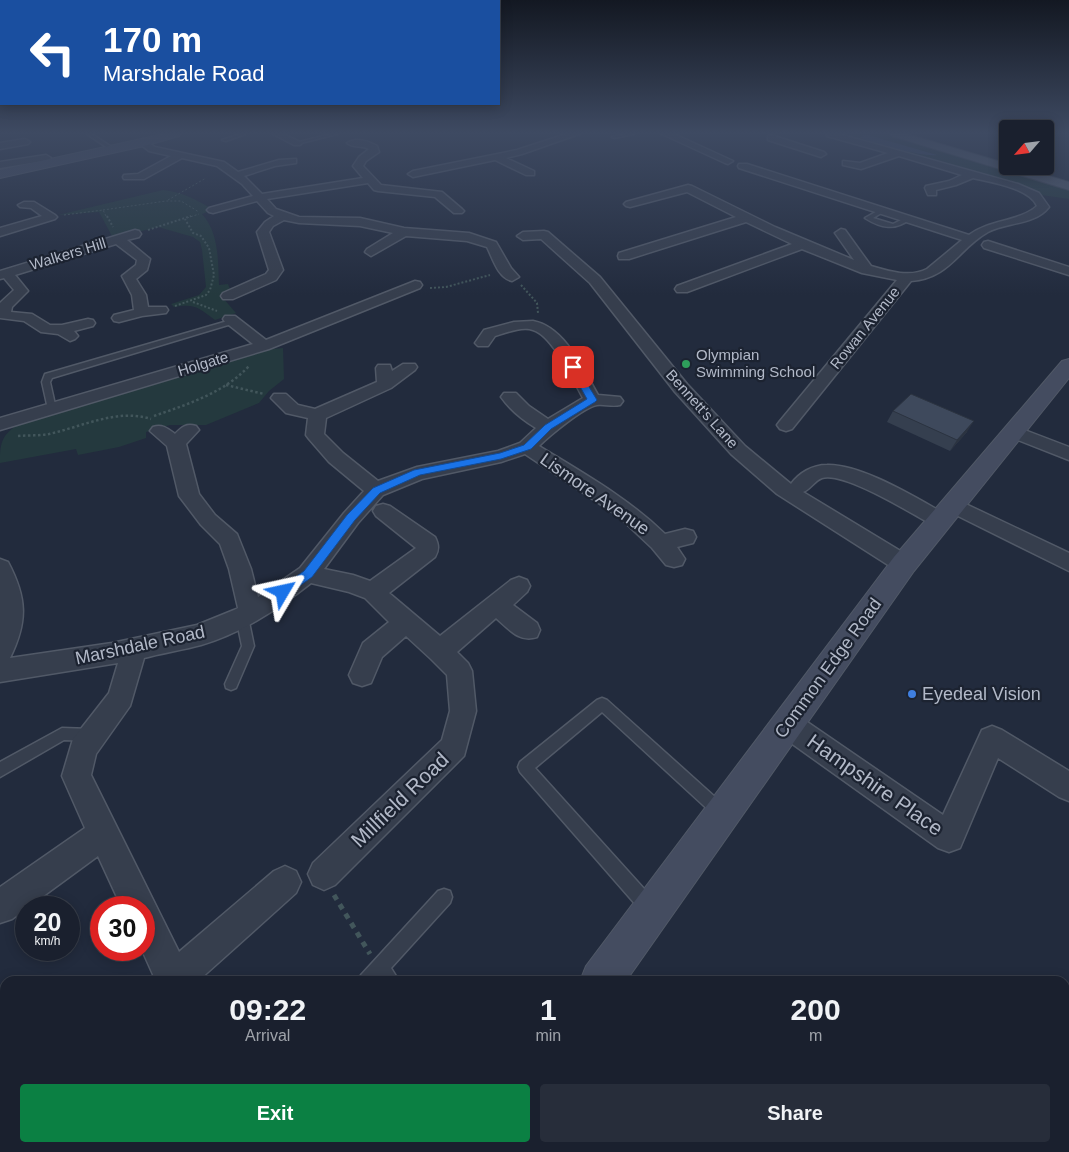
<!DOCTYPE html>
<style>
body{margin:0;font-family:Arial,sans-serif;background:#272d3a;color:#f1f3f6;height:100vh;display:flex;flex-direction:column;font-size:19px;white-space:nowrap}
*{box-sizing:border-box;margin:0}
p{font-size:16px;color:#9fa3aa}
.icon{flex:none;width:28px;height:28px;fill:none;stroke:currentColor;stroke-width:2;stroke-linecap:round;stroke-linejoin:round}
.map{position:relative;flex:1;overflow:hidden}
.sheet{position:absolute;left:0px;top:976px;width:1070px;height:176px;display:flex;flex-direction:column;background:#1a202e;border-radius:15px 15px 0 0;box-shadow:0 2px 12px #0003,0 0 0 1px #383e4a}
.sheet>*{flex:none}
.top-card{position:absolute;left:0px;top:0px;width:500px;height:105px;box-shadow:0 2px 12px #0003,0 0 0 1px #383e4a;background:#1a4fa0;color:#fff;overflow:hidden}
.needle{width:32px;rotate:242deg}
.controls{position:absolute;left:999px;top:120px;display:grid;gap:10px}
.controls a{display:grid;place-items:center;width:55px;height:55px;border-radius:5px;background:#1a202e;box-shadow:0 2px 12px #0003,0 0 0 1px #383e4a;font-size:25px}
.speed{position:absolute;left:15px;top:896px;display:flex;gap:10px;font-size:25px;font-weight:700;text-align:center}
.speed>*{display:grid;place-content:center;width:65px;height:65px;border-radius:50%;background:#1a202e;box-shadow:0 2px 12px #0003,0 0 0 1px #383e4a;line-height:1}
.speed small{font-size:12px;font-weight:400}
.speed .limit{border:8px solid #d22;background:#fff;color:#111}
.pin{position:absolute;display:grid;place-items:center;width:42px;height:42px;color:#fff;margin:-21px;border-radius:10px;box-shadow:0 2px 8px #0006}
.me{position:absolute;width:55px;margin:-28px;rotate:54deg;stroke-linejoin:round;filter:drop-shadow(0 0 4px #0008)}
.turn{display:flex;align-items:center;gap:18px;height:105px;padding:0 20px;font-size:22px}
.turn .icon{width:65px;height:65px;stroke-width:2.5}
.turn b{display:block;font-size:35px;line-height:42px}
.eta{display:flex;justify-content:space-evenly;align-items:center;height:85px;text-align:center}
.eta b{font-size:30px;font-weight:800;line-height:35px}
.cta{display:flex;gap:10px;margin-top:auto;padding:10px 20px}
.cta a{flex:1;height:58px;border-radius:5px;background:#0b8043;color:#fff;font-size:20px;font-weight:800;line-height:58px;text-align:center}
.cta a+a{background:#272d3a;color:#f1f3f6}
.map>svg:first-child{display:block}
.green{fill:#24393e}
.water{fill:#364564}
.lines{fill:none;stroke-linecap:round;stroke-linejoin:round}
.lane-casing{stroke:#515967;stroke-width:3}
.street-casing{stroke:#515967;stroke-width:3}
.secondary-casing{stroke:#515967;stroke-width:2}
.primary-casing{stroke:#3f4755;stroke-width:2}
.path-far3{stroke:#42565b;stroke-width:1;stroke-dasharray:2 2;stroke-linecap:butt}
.path-far2{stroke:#42565b;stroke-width:2;stroke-dasharray:2 2;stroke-linecap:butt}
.path-far1{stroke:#42565b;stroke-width:2.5;stroke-dasharray:2.5 2.5;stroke-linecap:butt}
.path{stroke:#42565b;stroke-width:5;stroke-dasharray:5.5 5.5;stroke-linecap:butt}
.lane{fill:#363e4d;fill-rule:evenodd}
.street{fill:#363e4d;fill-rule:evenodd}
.secondary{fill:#444c60;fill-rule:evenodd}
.primary{fill:#545d6d;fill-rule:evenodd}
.wall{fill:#353f4f}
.shaded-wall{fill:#2b3340}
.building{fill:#3e495c;stroke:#2b3340}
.route{fill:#1a73e8;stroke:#114b97}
.leisure-dot{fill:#2e9e5b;stroke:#1c2331;stroke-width:2}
.shop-dot{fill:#3f7fe0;stroke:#1c2331;stroke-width:2}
.labels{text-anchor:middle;stroke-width:4.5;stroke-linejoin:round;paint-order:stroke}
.far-street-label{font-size:15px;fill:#b2b9c8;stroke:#1c2331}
.far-poi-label{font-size:15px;fill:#b2b9c8;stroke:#1c2331;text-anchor:start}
.street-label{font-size:18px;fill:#b2b9c8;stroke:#1c2331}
.poi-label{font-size:18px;fill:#b2b9c8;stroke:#1c2331;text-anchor:start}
.near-street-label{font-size:21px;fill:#b2b9c8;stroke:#1c2331}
</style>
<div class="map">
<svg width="1069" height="1152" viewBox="0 0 1069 1152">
<rect width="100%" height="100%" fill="#222b3d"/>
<!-- green -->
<path class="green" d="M836 134H890L1069 188V199L1041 195 1024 187 983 174Z
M163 190C182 192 198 200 213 210L202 214C219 233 218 260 219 285L228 284 230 289 223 298 236 313 215 320C199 308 195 303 174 307L171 304 199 295 206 287 202 250 200 242 193 237 158 227 113 238 99 212 58 215Z
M283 348 284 379 269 391 259 403 206 425H170L146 432V438L119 447 78 455 76 449 0 463C0 444 1 436 17 425L260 350Z"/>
<!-- water -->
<path class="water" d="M863 135H868L937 155C923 157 873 144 860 137Z"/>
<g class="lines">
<!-- lane casing -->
<g class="lane-casing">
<path id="lane" d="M87 134H92L116 150 112 151Z
M240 134H245L226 141 222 140Z
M331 134H337L297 144 295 143Z
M626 134H634L614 138 612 137Z
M881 209 883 212 873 218 893 224 905 218 910 219C895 231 881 228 865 218Z
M231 320 238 322 52 378 50 382 56 409 52 412 48 409 42 382 45 374Z
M242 612 246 614 248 617 254 646 236 688 231 690 226 688 225 684 242 646 236 617 238 614Z
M602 698 607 700 725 806 727 811 725 816 720 818 715 816 602 712 535 768 655 901 657 907 655 913 649 915 643 913 520 772 518 767 520 762 597 700Z
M62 728 91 729 96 730 98 735 96 740 91 741 64 740 0 777V762Z
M444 889 450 891 452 897 450 903 391 968 399 981H358L361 975 438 891Z"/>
</g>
<!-- street casing -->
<g class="street-casing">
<path id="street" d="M273 134H284L302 143 300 145H294Z
M566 134H579L522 154 506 158 534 171V175H526L495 160 413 177 408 174 413 171 517 150Z
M662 134H674L733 161 728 164 725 163Z
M826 134H839L1018 184 1039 193 1049 207C1035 225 1007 222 988 232 958 249 950 278 911 281L792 429 786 431 780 429 777 425 780 421 897 280 862 273 802 249 687 292H677L675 289 677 286 792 244 746 222 629 259H619L618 256 619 253 736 217 687 192 630 207 626 206 624 204 626 202 688 185 692 186 775 227 854 260 835 233 841 229 845 230 871 266C888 271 910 278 927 269L962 240 739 168 738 166 739 164H747L969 235C990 219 1019 222 1037 206 1030 188 990 182 973 178L956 185 936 190V195H928L925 188 926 186 949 181 962 175 899 156 861 169 843 165V161L860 163 888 153 827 136Z
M771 135 824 152 826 154 821 157 768 140V136Z
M25 139 30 142 28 144 0 149V143Z
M144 140 155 147 224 162 238 172 279 160 296 159V163L275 166 244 176 262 194 363 178 353 166 359 157 369 149C362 145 353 148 347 143 356 137 368 141 377 146L379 152 366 161 363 166 381 185 442 192 462 209 464 211 462 213H454L435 197 378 191 374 190 368 183 267 199 276 209 299 217 360 218 404 228 469 233 496 242 511 268 519 277 512 281C498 278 493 259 487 247L467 241 406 236 371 256 365 252 367 249 393 233 360 226 299 223 284 220 273 226 269 232 283 270 276 280 233 299H223L221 296 223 293 266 274 269 270 257 232 265 222 274 216 268 213 257 201 213 213 209 212 207 210 209 208 253 196 242 184 217 166 182 158 144 179H124L123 177 124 175 138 174 171 156 149 151 139 143Z
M46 155 51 158 49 160 0 168V162Z
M34 202 55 215 57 217 55 219 0 236V228L42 216 31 208 20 207 18 205 24 202Z
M135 230 139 231 141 234 139 237 127 240 150 259 147 270 136 279 146 295 148 307H166L168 310 166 313 142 316 119 322 114 321 112 318 114 315 134 310 132 295 122 276 136 265 137 260 116 244 15 275 28 291 12 307 11 312 32 314 50 325H62L88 319 93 320 95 323 93 326 74 331 78 336 75 339 70 341 58 334 41 332 24 321 0 318V303L14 290 4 278 0 279V271Z
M544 231 548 232 600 277 687 384 745 446 791 484C799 473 812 465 827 465 862 464 916 498 947 515L950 520 947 525 940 527 933 525C912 514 844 471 822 478 814 481 811 489 803 492L912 558 915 564 912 570 904 572 896 570 777 494 731 454 675 392 590 283 541 239 523 240 517 236 523 232Z
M988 241 1069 267V275L984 248 982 245 984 242Z
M415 281 420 282 422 285 420 288 269 349 0 430V418L253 344 225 322 223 319 225 316H235L266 340Z
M533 321C565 327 583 369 598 395L620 397 623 401 620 405C612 407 604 404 597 405 584 407 549 436 539 446 583 473 628 498 665 534L685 529 693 531 696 537 693 543 677 547 685 559 682 565 674 567 666 565 652 548 618 516 525 454 501 462 422 479 383 495 358 523 324 569 353 575 370 581 416 548 376 516 373 511 376 506 383 504 390 506 435 537C439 545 439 550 435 557L389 593 440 636 511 580 519 577 527 580 530 586 527 592 513 605 537 623 540 630 537 637C519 643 509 629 496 618L457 652 468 663 472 671 476 711 464 756 335 885 324 890 313 885 308 874 313 863 442 740 450 711 447 675 431 659 406 636 382 657 371 683 362 686 353 683 349 675 363 643 389 622 365 598 349 592 311 583C278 609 242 633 201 645 182 650 163 653 144 658L130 706 96 754 91 775 179 952 274 871 285 866 296 871 301 882 296 893 198 981H155V979L142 950H144V908H122L98 856 12 919 0 923V887L85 828 62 776 73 739 109 693 118 663 0 682V559L8 562C27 598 28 621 10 658L112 643 197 625 234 610 238 608 229 569 220 544 201 525 179 496 167 446 150 431 153 427C162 424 167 428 175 434 182 427 186 423 196 426L199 430 186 444 199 494 215 515 237 534 251 569 258 597 300 568 344 513 364 491 329 462 309 439 306 435 308 418 286 413 271 398 274 394H286L298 405 315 409 377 382 376 368 378 365H390L392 371 403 364H415L417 367 415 370 391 388 326 418 324 434 343 453 378 481 417 467 498 451 520 443 536 428C523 420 510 410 501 397L504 393H516L529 406 548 419 583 398C574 382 552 335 533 330 522 326 505 333 495 336L488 346H478L475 343 484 330 514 322Z
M1014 426 1069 447V460L1008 436 1005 432 1008 428Z
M953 498 1069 553V571L946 510 943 505 946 500Z
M787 711 797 715 943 815 982 730 992 726 1002 730 1069 771V801L1059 797 998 758 960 848 949 852 938 848 777 733 773 724 777 715Z
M651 1148H693L695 1152H653Z"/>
</g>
<!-- secondary casing -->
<g class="secondary-casing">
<path id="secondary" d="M164 134H181L179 136 144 146 0 178V170Z
M1069 359V378L914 571 626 981H580L586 966 894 557 1062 361Z
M451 1148H501L500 1152H450Z"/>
</g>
<!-- primary casing -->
<g class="primary-casing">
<path id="primary" d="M890 134H907L1008 164V166H1016L1069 182V190L892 136Z"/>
</g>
<!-- path-far3 -->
<path class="path-far3" d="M168 200 206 178
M103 210 166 201H181L199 212
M64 215 103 210 107 218
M187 218 199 214"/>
<!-- path-far2 -->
<path class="path-far2" d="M107 216 113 227
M148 230 191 216
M521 285 537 303 538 313
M430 288 446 287 490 275
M193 302 217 311
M175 306 206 295 210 290 214 275 209 248 201 236 193 233 185 219"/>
<!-- path-far1 -->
<path class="path-far1" d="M226 385 264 394
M154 416C188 404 224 393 249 366
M18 436C28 435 39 436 49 434 81 427 118 408 151 419"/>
<!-- path -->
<path class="path" d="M334 895 370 954"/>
<!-- lane -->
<use href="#lane" class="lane"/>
<!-- street -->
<use href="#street" class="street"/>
<!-- secondary -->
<use href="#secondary" class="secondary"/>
<!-- primary -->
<use href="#primary" class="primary"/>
</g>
<!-- wall -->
<path class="wall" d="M893 411 967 432 950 451 887 422Z"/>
<!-- shaded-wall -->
<path class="shaded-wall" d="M974 421 967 432 950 451 957 440Z"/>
<!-- building -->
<path class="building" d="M911 394 974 421 957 440 893 411Z"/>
<!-- sky -->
<linearGradient id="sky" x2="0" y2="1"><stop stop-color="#131822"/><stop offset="0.45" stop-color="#3e4a62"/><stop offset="1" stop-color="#3e4a62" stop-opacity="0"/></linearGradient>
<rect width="1069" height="295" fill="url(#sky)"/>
<!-- route -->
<path class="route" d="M573 364 577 367 597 400 595 402 551 429 531 449 501 459 420 475 380 493 355 520 312 577 287 595H279L277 592 279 589 304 571 347 515 373 488 414 470 500 453 524 445 545 425 587 399 569 367Z"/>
<!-- markers -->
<circle class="leisure-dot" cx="686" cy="364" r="5"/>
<circle class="shop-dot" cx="912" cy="694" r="5"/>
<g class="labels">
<!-- far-street labels -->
<g class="far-street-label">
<text transform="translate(68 254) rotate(-17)" y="5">Walkers Hill</text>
<text transform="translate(865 328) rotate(-51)" y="5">Rowan Avenue</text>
<text transform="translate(203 364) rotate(-17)" y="5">Holgate</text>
<text transform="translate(702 409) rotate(48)" y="5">Bennett's Lane</text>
</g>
<!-- far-poi labels -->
<g class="far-poi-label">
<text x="696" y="360">Olympian<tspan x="696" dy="17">Swimming School</tspan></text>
</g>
<!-- street labels -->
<g class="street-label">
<text transform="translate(595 494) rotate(35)" y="6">Lismore Avenue</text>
<text transform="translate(140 645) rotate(-12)" y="6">Marshdale Road</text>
<text transform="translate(828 668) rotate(-54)" y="6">Common Edge Road</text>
</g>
<!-- poi labels -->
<g class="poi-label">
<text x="922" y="700">Eyedeal Vision</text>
</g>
<!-- near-street labels -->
<g class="near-street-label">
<text transform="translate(875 785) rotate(35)" y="7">Hampshire Place</text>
<text transform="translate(400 800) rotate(-44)" y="7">Millfield Road</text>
</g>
</g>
</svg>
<div class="controls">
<a><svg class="needle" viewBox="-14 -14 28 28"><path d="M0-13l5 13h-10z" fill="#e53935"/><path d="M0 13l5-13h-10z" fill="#9fa3aa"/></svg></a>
</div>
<div class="speed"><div>20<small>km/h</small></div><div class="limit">30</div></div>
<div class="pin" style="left:573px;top:367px;background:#d93025"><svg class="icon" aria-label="arrive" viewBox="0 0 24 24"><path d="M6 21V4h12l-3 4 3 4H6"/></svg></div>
<svg class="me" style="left:283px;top:592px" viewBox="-20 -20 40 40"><path d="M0-17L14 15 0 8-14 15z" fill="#1a73e8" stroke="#fff" stroke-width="4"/></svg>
<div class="top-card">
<div class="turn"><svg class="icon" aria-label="left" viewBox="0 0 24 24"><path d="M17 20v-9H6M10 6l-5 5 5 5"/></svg><div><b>170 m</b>Marshdale Road</div></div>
</div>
<section class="sheet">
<div class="eta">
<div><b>09:22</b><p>Arrival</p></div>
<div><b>1</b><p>min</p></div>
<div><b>200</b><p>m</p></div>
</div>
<div class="cta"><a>Exit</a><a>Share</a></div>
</section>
</div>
